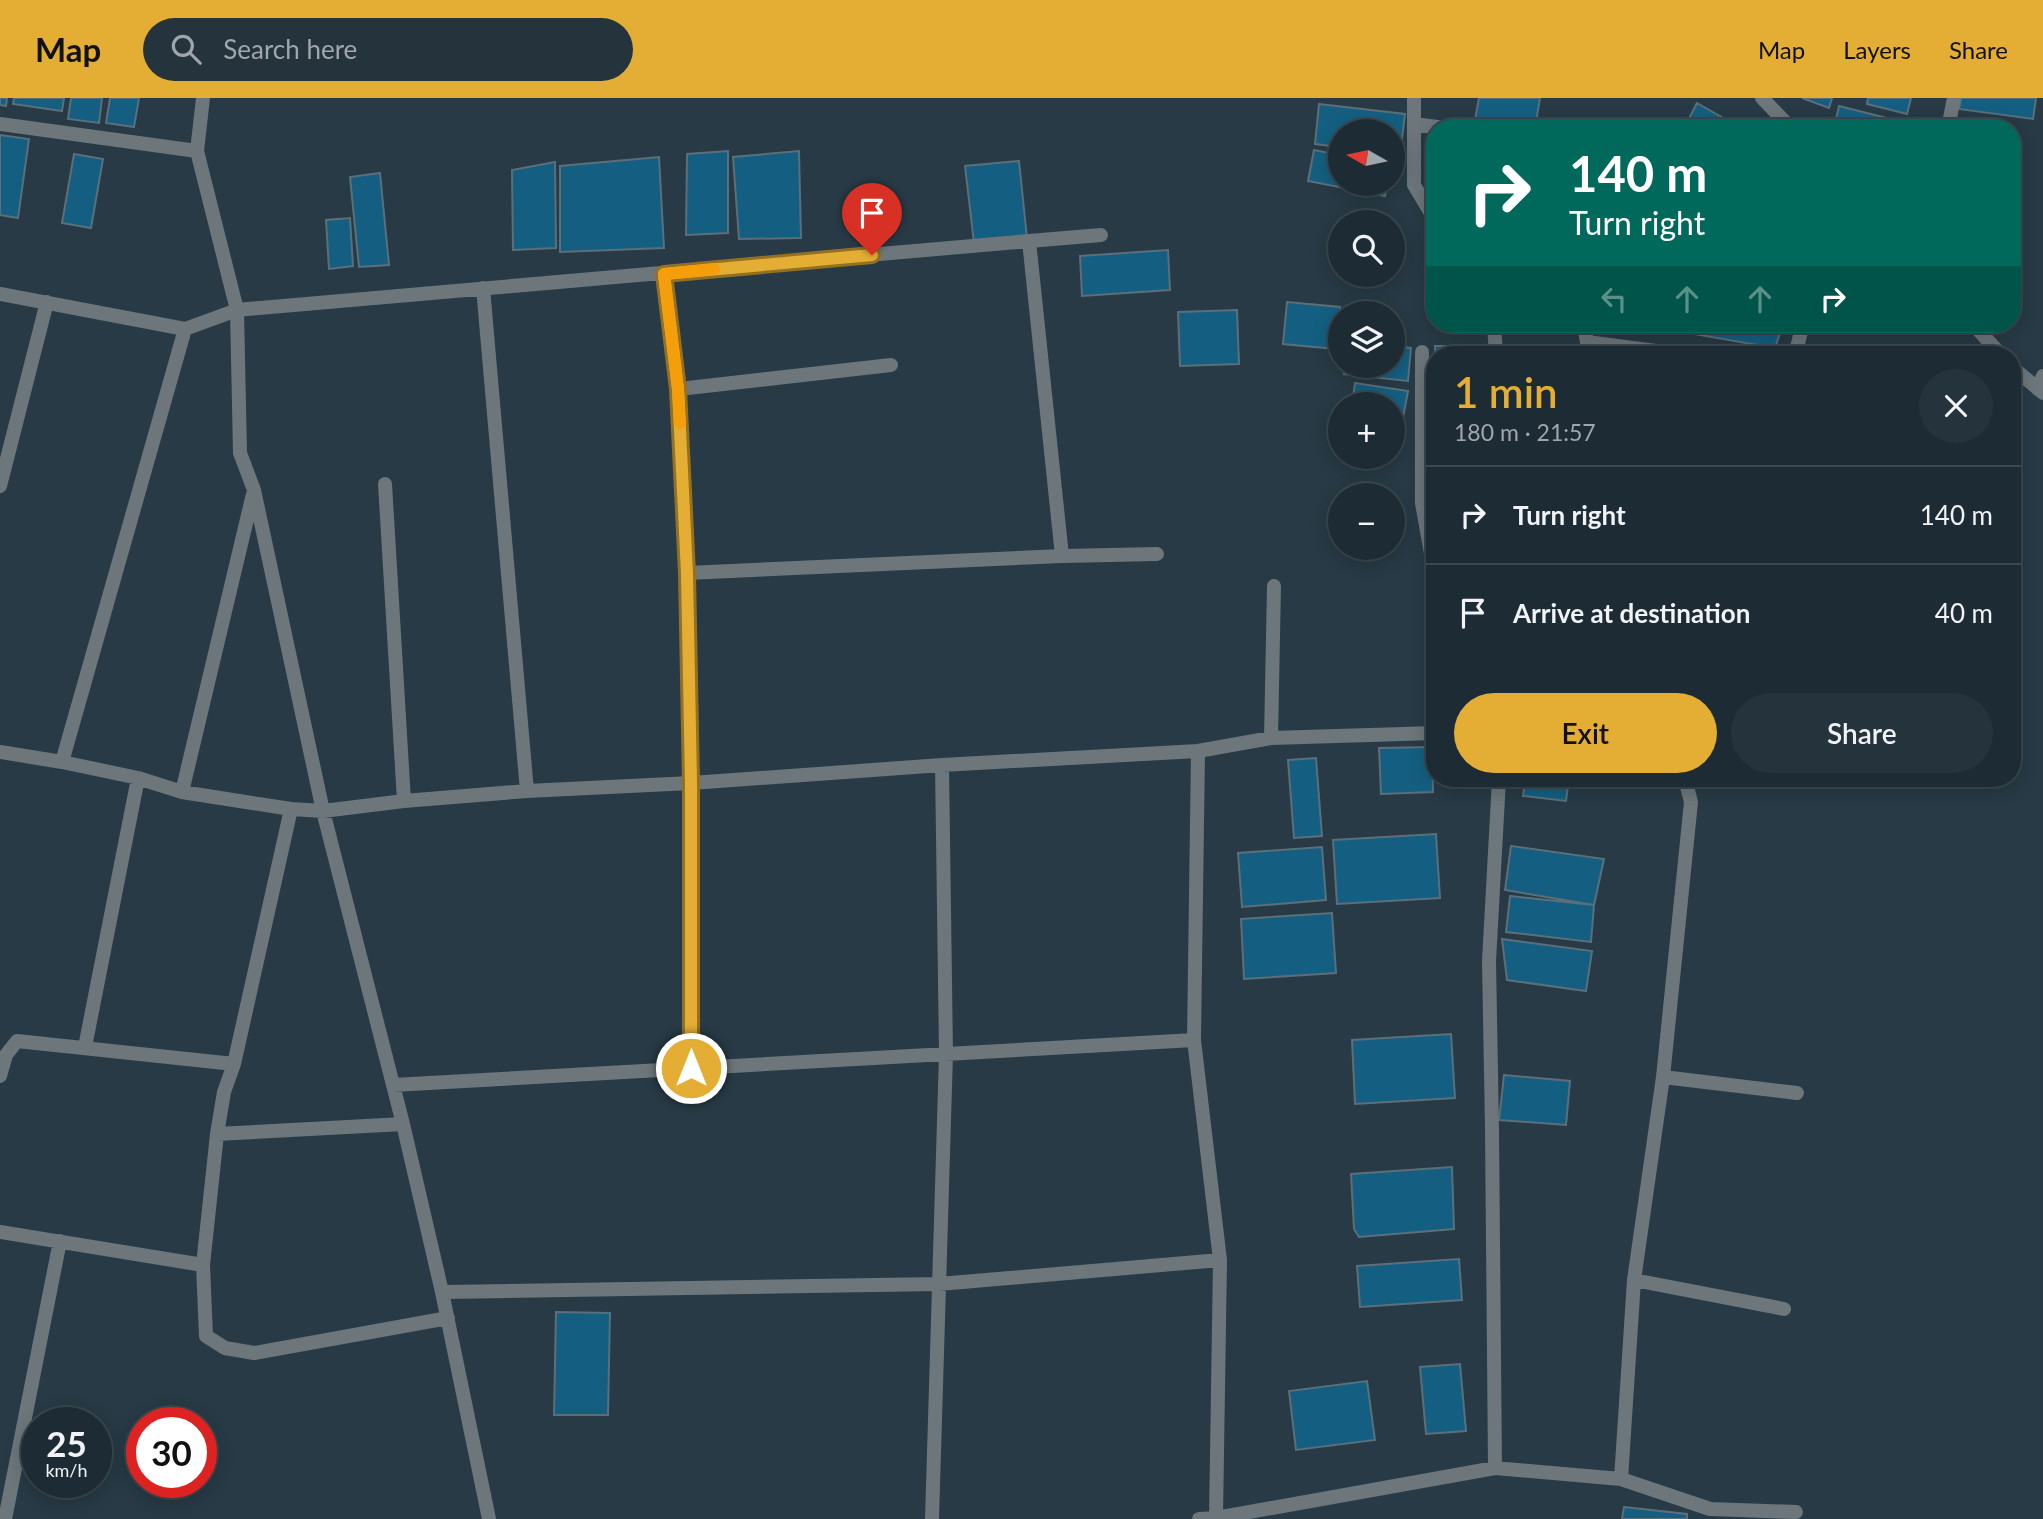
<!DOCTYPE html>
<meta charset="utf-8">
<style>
body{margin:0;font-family:Lato,sans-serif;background:#25343c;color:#f1f3f6;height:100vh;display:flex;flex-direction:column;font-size:26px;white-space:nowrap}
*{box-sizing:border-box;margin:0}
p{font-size:23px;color:#a0a7ac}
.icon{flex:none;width:38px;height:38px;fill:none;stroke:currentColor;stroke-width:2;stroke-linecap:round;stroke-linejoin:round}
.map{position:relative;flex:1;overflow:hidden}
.details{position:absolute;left:1426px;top:248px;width:595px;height:441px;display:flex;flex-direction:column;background:#1d2c34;border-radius:28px;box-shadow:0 4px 18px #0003,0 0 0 2px #3b484f}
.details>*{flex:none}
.guide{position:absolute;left:1426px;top:21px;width:595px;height:214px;border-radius:28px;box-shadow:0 4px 18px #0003,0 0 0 2px #3b484f;background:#00695c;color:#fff;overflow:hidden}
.needle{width:46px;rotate:279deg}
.buttons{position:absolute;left:1328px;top:21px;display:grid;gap:14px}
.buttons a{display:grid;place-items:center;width:77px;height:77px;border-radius:50%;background:#1d2c34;box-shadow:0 4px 18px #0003,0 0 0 2px #3b484f;font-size:35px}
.speed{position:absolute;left:21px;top:1309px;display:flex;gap:14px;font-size:35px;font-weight:700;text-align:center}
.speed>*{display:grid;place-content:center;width:91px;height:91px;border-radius:50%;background:#1d2c34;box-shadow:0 4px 18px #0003,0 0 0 2px #3b484f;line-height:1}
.speed small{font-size:18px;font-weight:400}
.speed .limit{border:10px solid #d22;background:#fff;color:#111}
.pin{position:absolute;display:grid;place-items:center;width:60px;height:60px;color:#fff;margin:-72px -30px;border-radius:50% 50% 50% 0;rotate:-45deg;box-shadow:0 0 7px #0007}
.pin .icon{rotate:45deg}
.me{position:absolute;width:77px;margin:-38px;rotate:0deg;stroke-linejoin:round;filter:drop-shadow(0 0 5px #0008)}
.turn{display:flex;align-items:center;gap:24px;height:147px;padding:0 28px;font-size:32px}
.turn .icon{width:91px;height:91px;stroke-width:2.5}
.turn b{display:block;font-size:49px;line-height:60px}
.lanes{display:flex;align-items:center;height:66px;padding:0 28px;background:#0003;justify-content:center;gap:35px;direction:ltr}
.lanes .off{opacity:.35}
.round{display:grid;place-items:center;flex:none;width:74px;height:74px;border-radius:37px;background:#25343c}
.headline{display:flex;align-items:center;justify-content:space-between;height:119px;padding:0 28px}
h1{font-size:42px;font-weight:600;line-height:52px;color:#e4ae35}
.button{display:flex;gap:14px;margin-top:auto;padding:14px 28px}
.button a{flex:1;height:80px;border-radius:42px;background:#e4ae35;color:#111;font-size:28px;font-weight:600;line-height:80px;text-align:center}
.button a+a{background:#25343c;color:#f1f3f6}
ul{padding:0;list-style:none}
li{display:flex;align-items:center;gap:21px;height:98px;padding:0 28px;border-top:2px solid #3b484f}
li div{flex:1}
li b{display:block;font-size:26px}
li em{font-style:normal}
header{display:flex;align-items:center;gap:42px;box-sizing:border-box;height:98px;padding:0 35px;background:#e4ae35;color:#111}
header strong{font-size:33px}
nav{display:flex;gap:38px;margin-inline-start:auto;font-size:24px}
.search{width:490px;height:63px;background:#25343c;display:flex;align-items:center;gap:18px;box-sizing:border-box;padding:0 24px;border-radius:38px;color:#a0a7ac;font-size:26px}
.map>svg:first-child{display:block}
.building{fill:#145f81;stroke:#5b6f7b;stroke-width:2}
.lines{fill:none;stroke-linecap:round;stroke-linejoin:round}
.minor{stroke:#6c767b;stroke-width:14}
.tertiary{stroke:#6c767b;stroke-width:14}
.route-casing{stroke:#947122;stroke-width:18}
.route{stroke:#e4ae35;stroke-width:12}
.slow{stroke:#f59e0b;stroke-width:12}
</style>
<header>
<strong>Map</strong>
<div class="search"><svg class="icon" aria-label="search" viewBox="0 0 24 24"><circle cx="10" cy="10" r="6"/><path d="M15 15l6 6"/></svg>Search here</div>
<nav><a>Map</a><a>Layers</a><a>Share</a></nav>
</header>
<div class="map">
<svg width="2043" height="1421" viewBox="0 0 2043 1421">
<rect width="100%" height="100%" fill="#273a45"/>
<!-- building -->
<path class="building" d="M0 0H7L6 8 0 7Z
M14 0H64L62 13 13 6Z
M71 0H102L99 25 68 21Z
M110 0H139L134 29 106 25Z
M1479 0H1540L1535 30H1522L1475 22Z
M1802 0H1832L1829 10Z
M1868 0H1911L1907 16 1867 6Z
M1961 0H2036L2033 21 1959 11Z
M1697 5 1723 20 1718 30H1684Z
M1319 6 1405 16 1400 57 1393 56V33H1340V49L1315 46Z
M1839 8 1907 25 1906 30H1834Z
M1955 19 1986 26 1985 30H1952Z
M0 37 29 41 18 120 0 117Z
M1314 52 1340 57V86H1387L1385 98 1308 83Z
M728 53V135L686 137 687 56Z
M799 53 801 140 739 141 733 59Z
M74 56 103 61 91 130 62 125Z
M659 59 664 150 560 154V68Z
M1019 63 1027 140 974 145 965 68Z
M555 64 556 150 513 152 512 72Z
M380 75 389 167 359 169 350 79Z
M350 120 353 168 329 171 326 122Z
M1168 152 1170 192 1082 198 1080 158Z
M1287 204 1340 209 1335 251 1283 246Z
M1237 212 1239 266 1180 268 1178 214Z
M1671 226H1783L1775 250 1671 232Z
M1393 248 1411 250 1408 283 1344 276 1345 268H1393Z
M1435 248H1478L1477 257H1435Z
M1355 285 1408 293 1403 320 1393 319V306H1352Z
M1432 649 1433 694 1381 696 1379 650Z
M1316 660 1322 738 1294 740 1288 662Z
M1525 681H1569L1566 703 1523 698Z
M1436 736 1440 800 1337 806 1333 742Z
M1511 748 1604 761 1594 807 1505 792Z
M1322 749 1326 802 1242 809 1238 755Z
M1510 798 1594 807 1591 844 1506 834Z
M1332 815 1336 875 1244 881 1241 821Z
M1502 841 1592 853 1586 893 1507 882Z
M1451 936 1455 1000 1355 1006 1352 942Z
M1504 977 1570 983 1566 1027 1499 1022Z
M1452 1069 1454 1131 1359 1139 1354 1131 1351 1076Z
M1459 1161 1462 1202 1360 1209 1357 1168Z
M556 1214 610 1215 608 1317H554Z
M1460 1266 1466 1333 1426 1336 1420 1269Z
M1367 1283 1375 1342 1296 1352 1289 1293Z
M1624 1409 1687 1416V1421H1622Z"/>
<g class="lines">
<!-- minor -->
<path class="minor" d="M1414 0V87L1435 122
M0 26 197 53
M1414 26 1445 30
M1948 30 1954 0
M664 176 679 291 687 475 691 685V970
M483 190 527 693
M0 196 185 231
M1494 226 1496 257
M1584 226 1589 257
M1587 244 1686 257
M1422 254V405L1435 478
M1795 257 1803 226
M679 291 891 267
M2038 291 2043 278
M385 386 404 703
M0 388 47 204
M1062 458 1029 143 1101 137
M687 475 1062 458 1157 456
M1271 640 1274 488
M1198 653 1194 942 1220 1162 1216 1420
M0 654 62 664 138 680 182 694 291 711 323 713 404 703 527 693 691 685 942 667 1198 653 1271 640 1435 635
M62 664 185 231 237 212 197 53 203 0
M182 694 253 396
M291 711 234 966 224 994 217 1036 203 1167 206 1238 225 1250 254 1255 448 1220
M85 949 138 680
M0 978 6 957 17 943 234 966
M1663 979 1797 995
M393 987 1194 942
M217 1036 403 1026
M0 1134 203 1167
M1634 1182 1784 1211
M442 1194 939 1186 1220 1162
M1495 1370 1492 1031 1489 863 1499 681
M1621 1381 1634 1182 1663 979 1691 704 1685 681
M5 1421 60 1143
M489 1421 442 1194 403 1026 323 713 254 392 240 355 237 212 1029 143
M932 1421 946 956 942 667
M1199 1421 1216 1420 1495 1370 1621 1381 1710 1411 1796 1414"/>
<!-- tertiary -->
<path class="tertiary" d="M1762 0 1791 30
M1973 226 2001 257
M2012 269 2043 295"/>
</g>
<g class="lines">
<!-- route casing -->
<g class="route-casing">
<path id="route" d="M691 970V685L687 475 678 291 664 176 872 157"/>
</g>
<!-- route -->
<use href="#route" class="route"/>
<!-- slow -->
<path class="slow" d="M680 325 678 291 664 176 714 171"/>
</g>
</svg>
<div class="buttons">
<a><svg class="needle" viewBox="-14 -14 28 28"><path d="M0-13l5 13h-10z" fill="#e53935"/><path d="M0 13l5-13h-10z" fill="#a0a7ac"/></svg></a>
<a><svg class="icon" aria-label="search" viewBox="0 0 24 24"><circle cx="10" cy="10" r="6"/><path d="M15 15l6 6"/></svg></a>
<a><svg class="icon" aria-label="layers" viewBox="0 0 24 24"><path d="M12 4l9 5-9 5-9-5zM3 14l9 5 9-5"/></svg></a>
<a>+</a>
<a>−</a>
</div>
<div class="speed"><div>25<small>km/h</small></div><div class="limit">30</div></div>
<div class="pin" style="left:872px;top:157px;background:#d93025"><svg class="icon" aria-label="arrive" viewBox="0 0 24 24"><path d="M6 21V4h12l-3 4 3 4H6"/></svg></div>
<svg class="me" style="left:691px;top:970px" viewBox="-20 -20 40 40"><circle r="17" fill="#e4ae35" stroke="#fff" stroke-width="3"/><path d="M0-11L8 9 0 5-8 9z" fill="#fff"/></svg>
<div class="guide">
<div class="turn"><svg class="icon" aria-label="right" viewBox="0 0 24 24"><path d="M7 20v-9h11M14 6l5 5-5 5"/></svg><div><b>140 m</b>Turn right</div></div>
<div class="lanes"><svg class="icon off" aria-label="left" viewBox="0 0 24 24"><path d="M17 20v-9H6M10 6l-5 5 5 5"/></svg><svg class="icon off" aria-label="ahead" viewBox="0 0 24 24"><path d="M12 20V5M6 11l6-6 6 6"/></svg><svg class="icon off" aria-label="ahead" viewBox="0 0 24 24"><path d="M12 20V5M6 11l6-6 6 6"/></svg><svg class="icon" aria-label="right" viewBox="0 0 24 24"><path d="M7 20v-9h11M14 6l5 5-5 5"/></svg></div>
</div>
<section class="details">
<div class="headline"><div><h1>1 min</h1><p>180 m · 21:57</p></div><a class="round"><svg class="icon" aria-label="close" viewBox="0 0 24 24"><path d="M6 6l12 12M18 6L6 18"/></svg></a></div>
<ul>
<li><svg class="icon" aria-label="right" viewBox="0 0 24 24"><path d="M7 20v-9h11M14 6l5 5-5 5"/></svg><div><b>Turn right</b></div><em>140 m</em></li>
<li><svg class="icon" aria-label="arrive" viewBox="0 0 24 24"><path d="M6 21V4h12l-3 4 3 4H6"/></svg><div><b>Arrive at destination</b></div><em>40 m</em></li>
</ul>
<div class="button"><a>Exit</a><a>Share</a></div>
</section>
</div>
